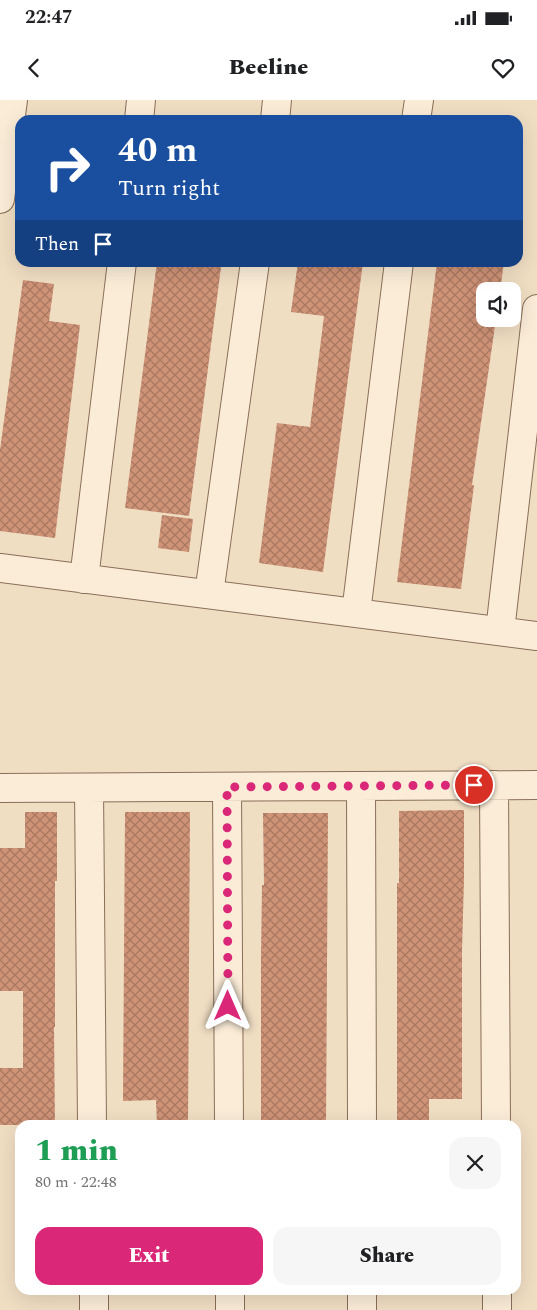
<!DOCTYPE html>
<meta charset="utf-8">
<style>
body{margin:0;font-family:Spectral,serif;background:#f6f6f6;color:#202124;height:100vh;display:flex;flex-direction:column;font-size:19px;white-space:nowrap}
*{box-sizing:border-box;margin:0}
p{font-size:16px;color:#757577}
.icon{flex:none;width:28px;height:28px;fill:none;stroke:currentColor;stroke-width:2;stroke-linecap:round;stroke-linejoin:round}
.map{position:relative;flex:1;overflow:hidden}
.panel{position:absolute;left:15px;top:1020px;width:506px;height:175px;display:flex;flex-direction:column;background:#fff;border-radius:15px;box-shadow:0 5px 20px #0002}
.panel>*{flex:none}
.banner{position:absolute;left:15px;top:15px;width:508px;height:152px;border-radius:15px;box-shadow:0 5px 20px #0002;background:#1a4fa0;color:#fff;overflow:hidden}
.tools{position:absolute;left:476px;top:182px;display:grid;gap:10px}
.tools a{display:grid;place-items:center;width:45px;height:45px;border-radius:10px;background:#fff;box-shadow:0 5px 20px #0002;font-size:25px}
.pin{position:absolute;display:grid;place-items:center;width:42px;height:42px;color:#fff;margin:-21px;border:2px solid #fff;border-radius:50%;box-shadow:0 1px 5px #0007}
.me{position:absolute;width:55px;margin:-28px;rotate:0deg;stroke-linejoin:round;filter:drop-shadow(0 0 4px #0008)}
.turn{display:flex;align-items:center;gap:18px;height:105px;padding:0 20px;font-size:22px}
.turn .icon{width:65px;height:65px;stroke-width:2.5}
.turn b{display:block;font-size:35px;line-height:42px}
.then{display:flex;align-items:center;height:48px;padding:0 20px;background:#0003;gap:10px;font-size:19px}
.round{display:grid;place-items:center;flex:none;width:52px;height:52px;border-radius:15px;background:#f6f6f6}
.overview{display:flex;align-items:center;justify-content:space-between;height:85px;padding:0 20px}
h1{font-size:30px;font-weight:800;line-height:38px;color:#1e9e55}
.action{display:flex;gap:10px;margin-top:auto;padding:10px 20px}
.action a{flex:1;height:58px;border-radius:15px;background:#db2777;color:#fff;font-size:20px;font-weight:800;line-height:58px;text-align:center}
.action a+a{background:#f6f6f6;color:#202124}
.status{display:flex;justify-content:space-between;align-items:center;height:35px;padding:0 25px;background:#fff;direction:ltr}
.status svg{height:14px;fill:currentColor}
header{display:flex;justify-content:space-between;align-items:center;height:65px;padding:0 20px;background:#fff;font-size:22px;font-weight:800}
.map>svg:first-child{display:block}
.building{fill:url(#building-cross-hatch)}
.lines{fill:none;stroke-linecap:round;stroke-linejoin:round}
.street-casing{stroke:#8a6e59;stroke-width:30}
.street{stroke:#faecd7;stroke-width:28}
.route{stroke:#db2777;stroke-width:9;stroke-dasharray:0 16.2}
</style>
<div class="status"><b>22:47</b><svg viewBox="0 0 49 12"><path d="M0 12V9h3v3zM5 12V6h3v6zM10 12V3h3v9zM15 12V0h3v12zM26 1h20v11H26zM47 4h2v5h-2z"/></svg></div>
<header><svg class="icon" aria-label="back" viewBox="0 0 24 24"><path d="M15 5l-7 7 7 7"/></svg>Beeline<svg class="icon" aria-label="heart" viewBox="0 0 24 24"><path d="M12 20l-8-8c-3-5 5-10 8-4 3-6 11-1 8 4z"/></svg></header>
<div class="map">
<svg width="537" height="1210" viewBox="0 0 537 1210">
<defs>
<pattern id="building-cross-hatch" width="8" height="8" patternUnits="userSpaceOnUse" patternTransform="scale(1.25)"><rect width="8" height="8" fill="#cf9377"/><path d="M0 0l8 8M0 8l8-8" fill="none" stroke="#a97861"/></pattern>
</defs>
<rect width="100%" height="100%" fill="#f0dec3"/>
<!-- building -->
<path class="building" d="M157 162H186L221 167 189 416 125 408Z
M298 162H363L323 472 259 463 277 323 310 327 324 216 291 212Z
M437 162H504L500 191H485V219H496L472 385H474L461 489 397 482Z
M23 180 54 184 49 221 80 225 55 438 0 431V350Z
M162 415 193 419 189 452 158 448Z
M464 710V779L462 851V999H429V1025H397V783H399V711Z
M25 712H57V781H55V927H54L55 1025H0V968H23V891H0V748H25Z
M125 712H190L188 1025H157L156 1000 123 1001Z
M263 713H328L326 1025H261V859L262 785H264Z"/>
<g class="lines">
<!-- street casing -->
<g class="street-casing">
<path id="street" d="M139 20 141 0
M275 20 277 0
M416 20 419 0
M0 99 13 0
M0 468 537 536
M84 479 122 162
M209 494 255 162
M356 513 399 162
M500 531 537 209
M494 685 496 1025
M361 686 362 1025
M227 687 229 1025
M0 688 537 685
M89 688 92 1025
M94 1190V1210
M230 1190V1210
M362 1190V1210
M497 1190V1210"/>
</g>
<!-- street -->
<use href="#street" class="street"/>
</g>
<g class="lines">
<!-- route -->
<path class="route" d="M228 906 227 687 474 685"/>
</g>
</svg>
<div class="tools">
<a><svg class="icon" aria-label="sound" viewBox="0 0 24 24"><path d="M4 9h4l5-4v14l-5-4H4zM17 9q2 3 0 6"/></svg></a>
</div>
<div class="pin" style="left:474px;top:685px;background:#d93025"><svg class="icon" aria-label="arrive" viewBox="0 0 24 24"><path d="M6 21V4h12l-3 4 3 4H6"/></svg></div>
<svg class="me" style="left:228px;top:906px" viewBox="-20 -20 40 40"><path d="M0-17L14 15 0 8-14 15z" fill="#db2777" stroke="#fff" stroke-width="4"/></svg>
<div class="banner">
<div class="turn"><svg class="icon" aria-label="right" viewBox="0 0 24 24"><path d="M7 20v-9h11M14 6l5 5-5 5"/></svg><div><b>40 m</b>Turn right</div></div>
<div class="then">Then<svg class="icon" aria-label="arrive" viewBox="0 0 24 24"><path d="M6 21V4h12l-3 4 3 4H6"/></svg></div>
</div>
<section class="panel">
<div class="overview"><div><h1>1 min</h1><p>80 m · 22:48</p></div><a class="round"><svg class="icon" aria-label="close" viewBox="0 0 24 24"><path d="M6 6l12 12M18 6L6 18"/></svg></a></div>
<div class="action"><a>Exit</a><a>Share</a></div>
</section>
</div>
